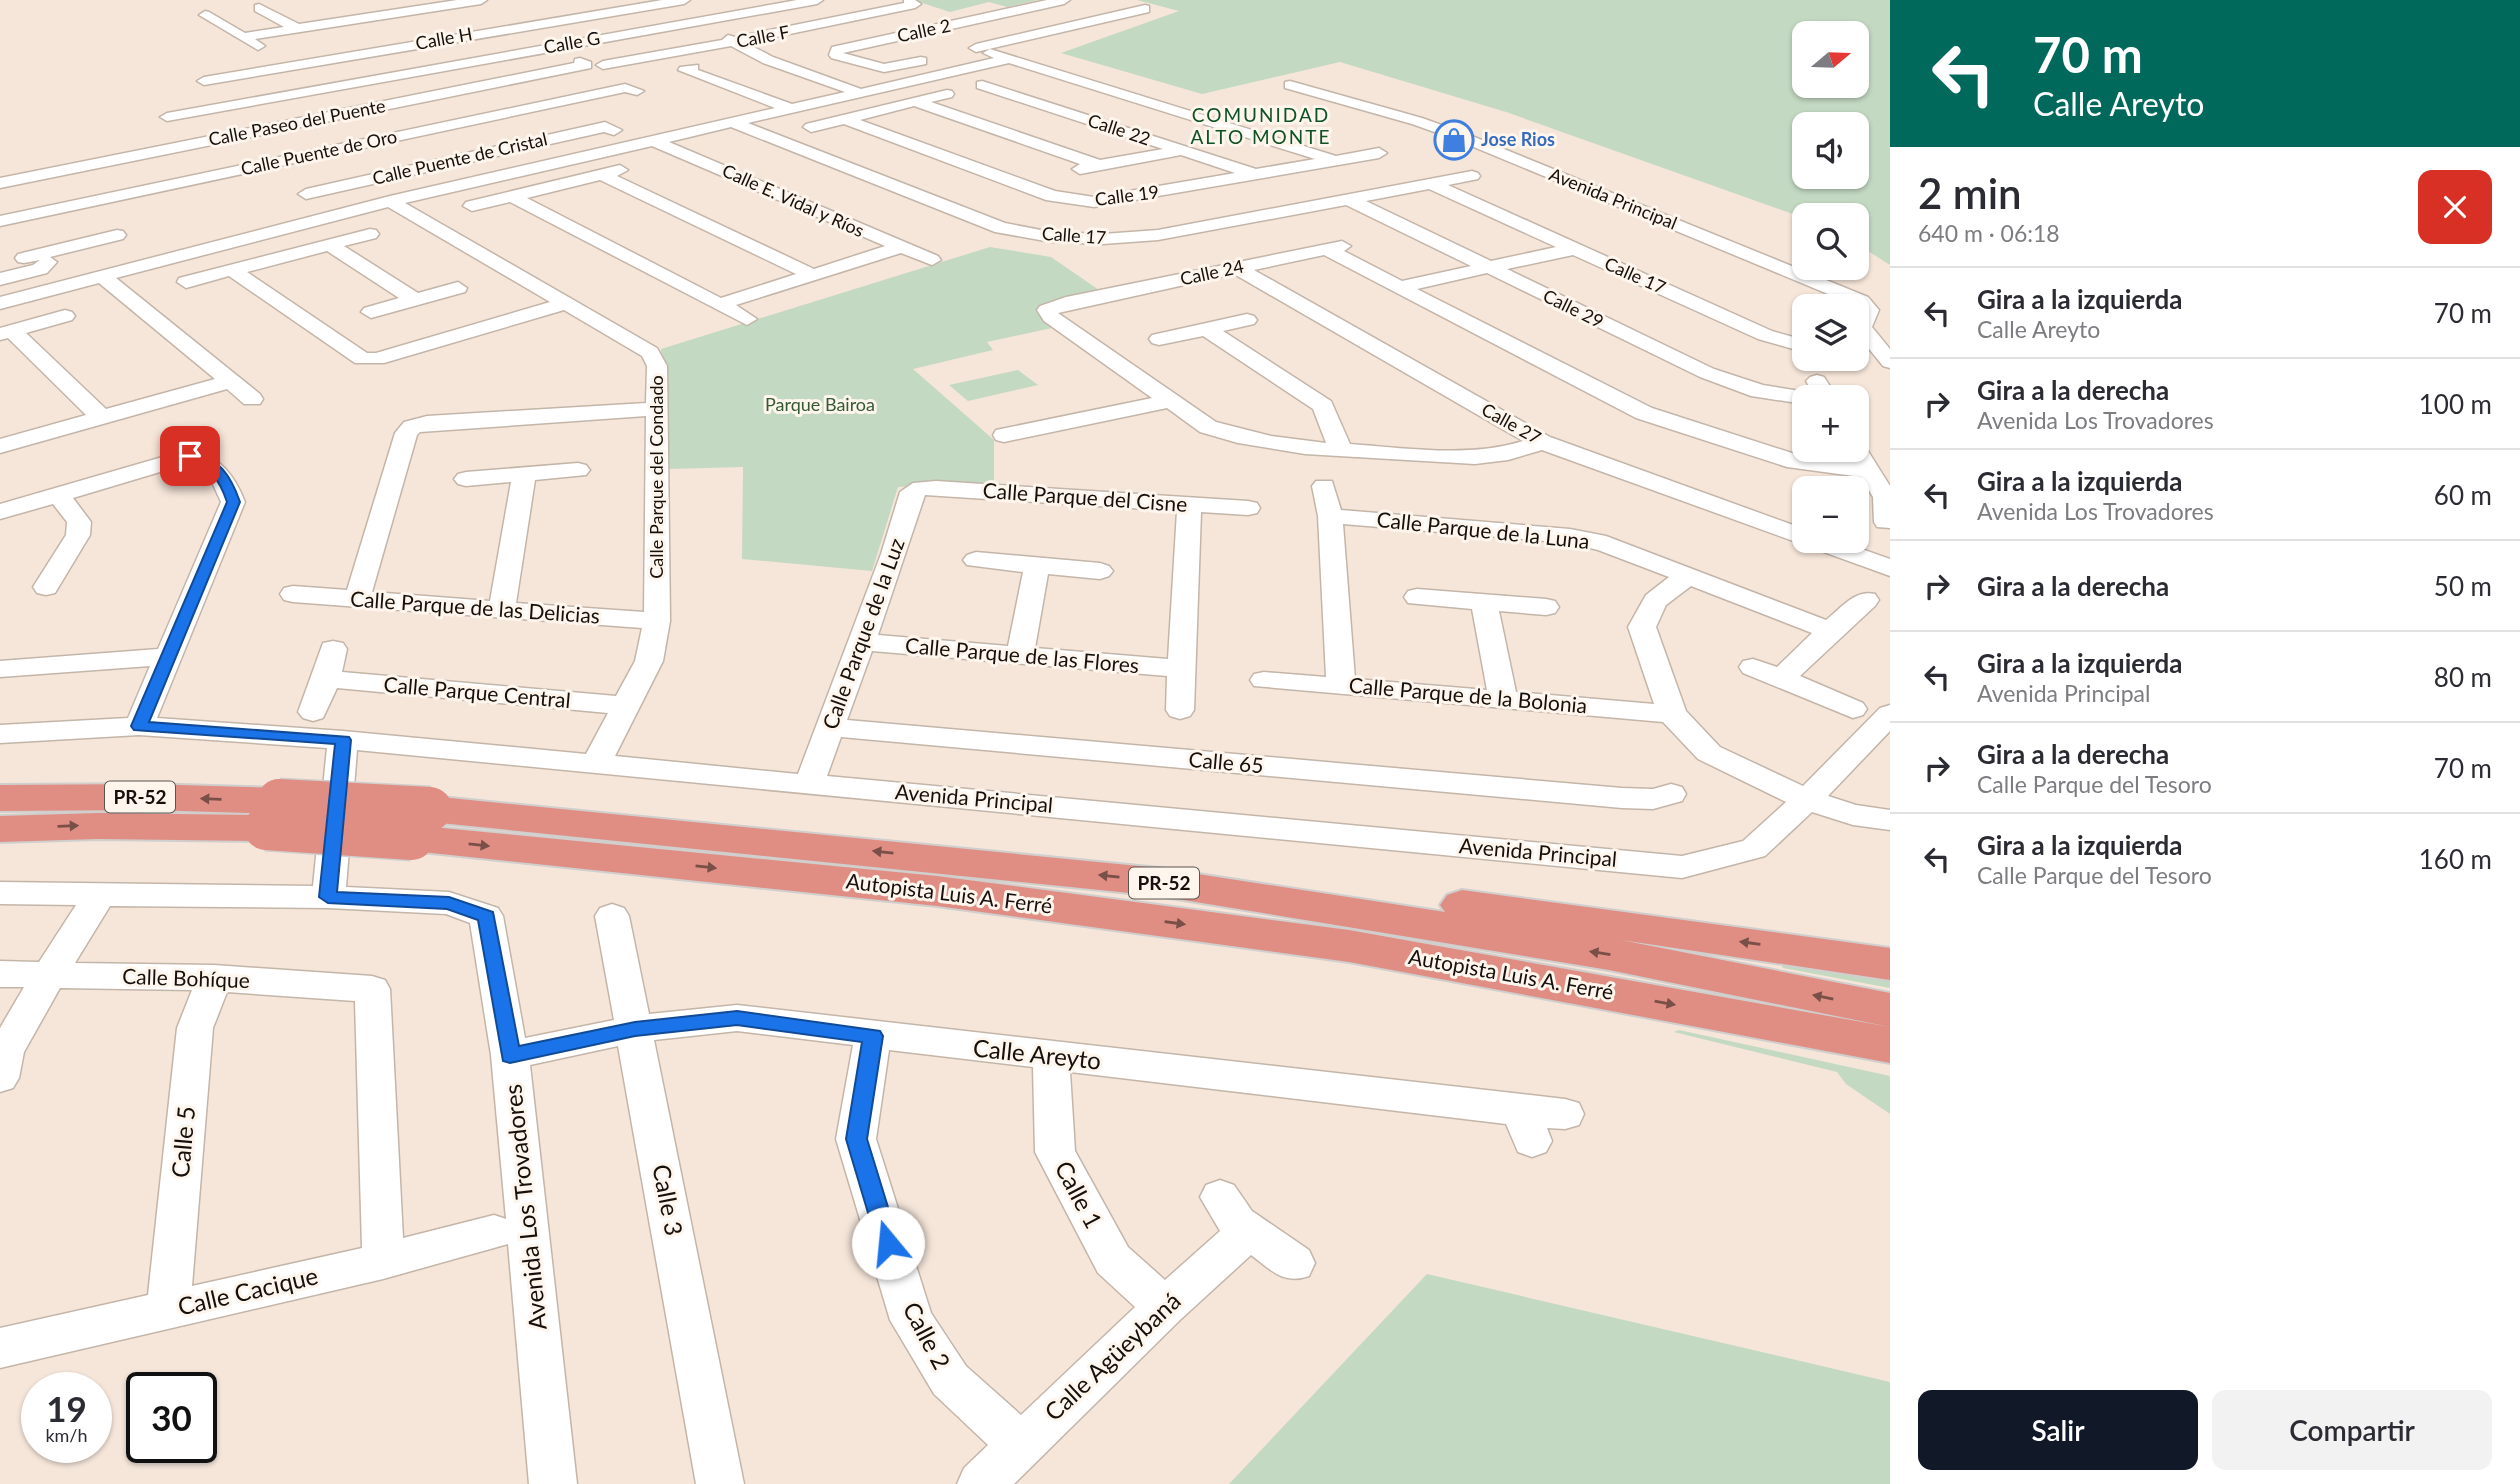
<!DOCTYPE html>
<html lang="es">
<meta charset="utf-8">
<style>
body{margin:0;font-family:Lato,sans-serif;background:#f2f2f3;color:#2b2b33;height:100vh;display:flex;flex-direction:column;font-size:26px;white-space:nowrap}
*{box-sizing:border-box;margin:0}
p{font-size:23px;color:#7c7c81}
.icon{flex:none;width:38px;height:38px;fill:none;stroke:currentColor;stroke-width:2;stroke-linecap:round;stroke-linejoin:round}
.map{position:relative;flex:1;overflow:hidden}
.drawer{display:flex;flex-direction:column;background:#fff;width:630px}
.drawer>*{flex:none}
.guide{background:#00695c;color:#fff;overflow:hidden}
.needle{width:46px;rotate:71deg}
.fabs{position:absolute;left:1792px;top:21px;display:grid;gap:14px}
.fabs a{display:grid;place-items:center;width:77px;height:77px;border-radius:14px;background:#fff;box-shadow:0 2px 5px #0004;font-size:35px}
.speed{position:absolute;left:21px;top:1372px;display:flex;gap:14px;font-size:35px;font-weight:700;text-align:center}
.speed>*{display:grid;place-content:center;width:91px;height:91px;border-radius:50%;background:#fff;box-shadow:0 2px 5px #0004;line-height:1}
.speed small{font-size:18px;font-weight:400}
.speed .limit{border:4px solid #111;border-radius:10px;background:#fff;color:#111}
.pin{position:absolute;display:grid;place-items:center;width:60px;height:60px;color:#fff;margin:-30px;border-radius:14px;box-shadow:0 4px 10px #0006}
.me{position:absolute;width:77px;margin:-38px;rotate:343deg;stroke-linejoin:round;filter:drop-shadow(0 0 5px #0008)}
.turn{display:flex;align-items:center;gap:24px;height:147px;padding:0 28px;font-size:32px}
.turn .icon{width:91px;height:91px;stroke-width:2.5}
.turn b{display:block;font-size:49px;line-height:60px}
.round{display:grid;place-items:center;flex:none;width:74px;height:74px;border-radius:14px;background:#f2f2f3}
.head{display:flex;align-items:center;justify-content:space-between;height:119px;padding:0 28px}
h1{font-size:42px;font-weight:600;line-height:52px}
.primary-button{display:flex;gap:14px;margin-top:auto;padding:14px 28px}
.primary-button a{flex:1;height:80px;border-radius:14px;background:#111827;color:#fff;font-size:28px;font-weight:600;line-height:80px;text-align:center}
.primary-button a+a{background:#f2f2f3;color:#2b2b33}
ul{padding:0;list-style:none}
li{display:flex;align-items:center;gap:21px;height:91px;padding:0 28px;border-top:2px solid #e1e1e2}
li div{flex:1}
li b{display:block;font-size:26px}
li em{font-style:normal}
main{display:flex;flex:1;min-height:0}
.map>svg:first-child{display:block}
.green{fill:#c3d9c2;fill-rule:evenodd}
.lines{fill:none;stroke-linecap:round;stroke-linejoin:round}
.minor-casing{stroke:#c4b5a9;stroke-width:3}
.highway-casing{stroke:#d0cfce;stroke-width:4}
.minor{fill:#fff;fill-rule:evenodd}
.highway{fill:#e08e84;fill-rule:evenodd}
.highway-bridge-casing{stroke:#d0cfce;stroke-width:47;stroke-linecap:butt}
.highway-bridge{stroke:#e08e84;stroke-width:44}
.oneway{fill:#7a4f48}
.route{fill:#1a73e8;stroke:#114b97;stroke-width:2}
.labels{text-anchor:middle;stroke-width:6;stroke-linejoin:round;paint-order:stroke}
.far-street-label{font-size:18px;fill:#15100c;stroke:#fef5ed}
.far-shop-label{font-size:18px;font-weight:bold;fill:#366cbe;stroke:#fef5ed;text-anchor:start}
.far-park-label{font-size:18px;fill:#335b33;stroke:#fef5ed}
.far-neighbourhood-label{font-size:19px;letter-spacing:2px;fill:#0e5224;stroke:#fef5ed}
.shield{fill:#fef5ed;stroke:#5b5550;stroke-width:2}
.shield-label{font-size:19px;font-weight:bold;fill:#15100c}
.street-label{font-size:21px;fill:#15100c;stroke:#fef5ed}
.near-street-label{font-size:24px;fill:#15100c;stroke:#fef5ed}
</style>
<main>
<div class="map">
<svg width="1890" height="1484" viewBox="0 0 1890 1484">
<rect width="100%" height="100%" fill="#f6e6da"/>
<!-- green -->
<path class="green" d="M913 0H1038L1007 7 989 2 950 12Z
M1137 0H1890V265L1857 244V215H1804V218L1506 112 1340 62 1202 94 1061 53 1179 11ZM1857 33V86H1804V33ZM1857 124V177H1804V124Z
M990 247 1051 257 1099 290 1036 311 1052 328 987 342 993 350 913 369 994 440V482L898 487 872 571 742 559 743 467 669 469 661 349Z
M1018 370 1038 385 968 401 949 385Z
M1777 955 1890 972V988L1783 968Z
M1679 1030 1890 1076V1114L1846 1084 1837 1072 1674 1032Z
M1427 1274 1890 1382V1484H1229Z"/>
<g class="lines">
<!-- minor casing -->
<g class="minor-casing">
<path id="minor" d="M457 0H487L481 4 255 39 265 46 258 50 199 15 205 11 209 12 245 33 284 27 255 11V5L259 4 299 24Z
M662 0H690L684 4 204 85 197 81 204 77Z
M797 0H823L817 4 167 121 160 117 167 113Z
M904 0H915L921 4 915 8 746 43 773 57 861 89 994 58 983 53 990 49 1336 156 1379 148 1387 153 1379 158 1094 207 1046 200 844 124 811 132 803 127 806 124 947 90 952 91 954 94 952 97 931 102 1100 160 1163 149 977 88V82L982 81 1256 169 1315 159 1009 63 748 123 1005 223 1051 232 1103 234 1158 230 1472 171 1478 173 1480 176 1478 179 1448 185 1772 331 1804 340V352L1758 339 1573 255 1507 269 1714 369 1763 385 1812 393 1814 397H1804V404L1751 396 1700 377 1487 273 1417 289 1652 408 1798 455 1852 462 1849 456 1852 451H1868L1890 486V528L1877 527 1874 522 1873 497 1861 477 1787 467 1636 418 1324 255 1254 270 1550 437 1804 529V541H1839L1890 559V576L1542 450 1508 460 1475 464 1305 454 1238 443 1200 432 1167 408 1004 442 996 440 993 435 996 430 1152 398 1044 321 1037 310 1040 306 1066 297 1342 241 1351 246 1344 251 1402 281 1471 266 1346 205 1158 240 1103 244 1051 242 995 232 731 127 669 142 938 256 941 260 932 265 901 253 736 305 757 319 747 325 510 202 472 211 463 206 466 202 620 165 628 170 617 176 814 269 885 246 652 146 405 203 657 348 667 366 670 621 663 661 615 756 798 774 881 554 900 492 913 483 936 481 1248 501 1257 503 1260 508 1257 513 1248 515 1201 512 1194 710 1190 716 1180 719 1170 716 1166 710 1167 676 872 651 847 720 1622 788 1653 789 1671 784 1682 787 1686 794 1682 801 1653 809 1622 808 841 737 827 776 1682 856 1743 841 1786 802 1698 759 1663 722 1254 686 1250 680 1254 674 1264 672 1326 677 1318 516 1312 486 1316 481H1332L1341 510 1570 529 1606 536 1826 620C1841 608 1855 589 1875 594L1879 600 1875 606 1800 676 1863 703 1867 709 1863 715 1853 718 1743 673 1739 667 1743 661 1753 659 1777 667 1812 633 1691 586 1666 605 1656 627 1686 711 1720 747 1803 786 1880 708 1890 705V731L1828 796 1856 805 1890 810V830L1853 825 1812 812 1765 856 1682 878 357 750 346 887 449 892 498 908 503 916 525 1038 614 1020 595 916 600 908 612 904 624 908 629 916 649 1014 737 1005 1565 1099 1579 1103 1584 1114 1579 1125 1565 1129 1547 1128 1552 1141 1546 1152 1532 1157 1518 1152 1506 1124 1070 1072 1075 1151 1128 1247 1165 1280 1220 1231 1200 1197 1206 1185 1220 1180 1234 1185 1252 1211 1309 1250 1315 1263 1309 1276C1283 1285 1271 1270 1251 1255L1180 1320 1014 1484H957L964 1468 988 1445 934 1394 890 1320 836 1139 853 1045 737 1031 654 1040 744 1484H696L618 1046 530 1065 577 1484H529L508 1244 383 1279 0 1368V1328L148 1295 177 1028 192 990 60 988 24 1052 19 1078 13 1088 0 1092V1028L24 987H0V961L39 962 76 905 0 904V882L313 886 327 748 139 735 0 743V725L128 718 150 666 0 677V661L158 649 221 502 210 478 190 463 73 498 91 522 90 535 55 593 46 595 37 593 33 587 66 535 67 522 53 504 0 519V504L190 449C220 457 234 474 245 502L157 718 343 731 586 754 608 713 337 688 323 718 313 721 303 718 298 712 323 643 333 641 343 643 347 649 342 672 616 696 635 661 642 628 293 602 284 600 280 594 284 588 293 586 347 590 395 433 404 422 427 416 646 403 647 366 642 356 564 310 384 363H355L229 276 186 288 177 282 179 278 370 229 376 230 379 234 376 238 344 246 418 293 458 282 467 288 465 292 371 318 361 312 364 308 399 298 327 251 247 272 367 353H376L550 302 388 207 116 278 260 394 263 399 260 404H244L227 389 0 453V439L86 415 8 338 0 340V328L65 310 72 312 75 316 72 320 26 333 106 409 215 379 99 283 0 309V297L390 196 775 108 678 70 680 67 698 65V70L792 104 845 92 763 63 731 46 603 69 596 65 603 61 722 40 728 35 735 37 904 3ZM914 106 1080 164 1072 169 1080 174 1181 155 1235 173 1094 197 1055 191 860 120ZM600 180 796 274 721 298 527 198ZM1429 189 1556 247 1491 261 1366 201ZM1234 274 1523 441C1469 458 1406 448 1350 444L1331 401 1223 331 1254 324 1257 320 1254 316 1247 314 1152 335 1149 339 1152 343 1159 345 1203 336 1313 409 1326 443 1271 436 1216 422 1058 313ZM646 416 644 612 516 603 535 480 586 475 590 470 586 465 578 463 466 472 458 474 454 479 458 484 466 486 511 482 490 601 372 592 417 435 420 432ZM925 495 1177 511 1168 659 1035 648 1048 574 1100 579 1109 576 1113 571 1109 566 1100 563 976 552 967 555 963 560 967 565 1023 572 1008 646 878 635ZM1343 524 1570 543 1598 550 1669 577 1646 595 1628 627 1654 704 1516 692 1499 611 1546 615 1555 613 1559 607 1555 601 1546 599 1417 589 1408 591 1404 597 1408 603 1472 609 1487 690 1355 679ZM110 906 328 908 446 914 470 923 491 1055 506 1219 494 1215 403 1238 390 989 385 980 372 976 214 965 75 963ZM227 992 355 1001 362 1248 192 1286 213 1028ZM889 1050 1033 1067 1035 1152 1098 1273 1135 1307 1021 1415 966 1366 931 1313 876 1139Z
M1047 0H1070L1064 4 843 53 884 64 921 57 926 58V64L884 72 831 58 829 55 832 47Z
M1145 5 1149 6V12L976 52 969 48 976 44Z
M580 58 591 62V68L0 188V178L574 63 575 59Z
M1290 81 1422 118 1467 134 1868 297 1879 310 1872 327 1890 349V368L1883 366 1857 334 1859 311 1857 306 1457 140 1412 124 1285 88V82Z
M625 84 644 91 637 95 625 92 0 226V216Z
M605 122 622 130 614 135 604 132 306 199 298 194 306 189Z
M117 230 123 231 126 235 123 239 50 257 57 262 47 273 0 285V273L33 265 40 260 24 263 18 262 15 258 18 254Z
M1817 375 1824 377 1837 397H1815L1806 381 1810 377Z"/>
</g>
<!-- highway casing -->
<g class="highway-casing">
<path id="highway" d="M147 784 279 788 293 792 299 801 293 810 279 814 147 810 0 811V785Z
M430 796 1159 868 1445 912 1440 905 1447 895 1462 890 1890 948V980L1621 940 1890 993V1027L1609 970 1159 896 430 822 416 818 410 809 416 800Z
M98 813 266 815 281 819 287 828 281 837 266 841 98 839 0 842V816Z
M412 825 937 876 1349 930 1890 1027V1063L1349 962 937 906 412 851 397 847 391 838 397 829Z"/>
</g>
<!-- minor -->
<use href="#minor" class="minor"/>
<!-- highway -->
<use href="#highway" class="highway"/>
<!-- highway-bridge casing -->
<g class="highway-bridge-casing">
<path id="highway-bridge" d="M279 801 430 809
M266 828 412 838"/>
</g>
<!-- highway-bridge -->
<use href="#highway-bridge" class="highway-bridge"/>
</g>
<!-- one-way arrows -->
<defs><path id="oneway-solid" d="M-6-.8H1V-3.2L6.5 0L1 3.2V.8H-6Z" transform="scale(1.75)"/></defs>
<g class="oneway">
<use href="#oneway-solid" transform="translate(211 799) rotate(-178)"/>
<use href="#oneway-solid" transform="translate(68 826) rotate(-2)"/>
<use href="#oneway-solid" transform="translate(479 845) rotate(6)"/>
<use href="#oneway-solid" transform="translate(883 852) rotate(-174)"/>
<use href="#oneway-solid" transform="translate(706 867) rotate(6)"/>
<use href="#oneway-solid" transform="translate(1109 876) rotate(-174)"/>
<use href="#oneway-solid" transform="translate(1175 923) rotate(8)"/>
<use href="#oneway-solid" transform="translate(1750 943) rotate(-172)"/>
<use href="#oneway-solid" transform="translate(1600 953) rotate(-171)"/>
<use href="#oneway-solid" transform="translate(1823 997) rotate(-169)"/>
<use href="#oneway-solid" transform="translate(1665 1003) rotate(10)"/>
</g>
<!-- route -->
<path class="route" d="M190 452C219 457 231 476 240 502L149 722 349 737 351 740 337 892 449 897 493 912 519 1046 635 1022 737 1011 880 1031 883 1036 867 1139 899 1243 896 1249 888 1252 880 1249 877 1243 846 1139 862 1042 737 1025 635 1036 510 1063 503 1061 478 920 447 909 328 903 319 897 335 744 134 730 131 726 227 502C220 481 209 464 186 458V453Z"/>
<!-- icons -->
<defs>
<g id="shop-ring" transform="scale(2.0125)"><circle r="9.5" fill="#fef5ed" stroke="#3f7fe0" stroke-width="1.5"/><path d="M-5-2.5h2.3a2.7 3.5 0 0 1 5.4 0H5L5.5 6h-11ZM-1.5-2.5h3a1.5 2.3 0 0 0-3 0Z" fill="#3f7fe0"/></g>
</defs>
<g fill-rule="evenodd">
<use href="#shop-ring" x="1454" y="140"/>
</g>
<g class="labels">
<!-- far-street labels -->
<g class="far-street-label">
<text transform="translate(924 31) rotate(-12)" y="6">Calle 2</text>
<text transform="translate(763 37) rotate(-11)" y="6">Calle F</text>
<text transform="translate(444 39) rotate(-10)" y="6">Calle H</text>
<text transform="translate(572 43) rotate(-10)" y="6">Calle G</text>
<text transform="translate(297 123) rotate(-11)" y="6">Calle Paseo del Puente</text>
<text transform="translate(1119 130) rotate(18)" y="6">Calle 22</text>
<text transform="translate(319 153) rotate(-12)" y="6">Calle Puente de Oro</text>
<text transform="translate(460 159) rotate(-13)" y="6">Calle Puente de Cristal</text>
<text transform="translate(1127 196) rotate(-7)" y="6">Calle 19</text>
<text transform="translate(1613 199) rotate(22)" y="6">Avenida Principal</text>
<text transform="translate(793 201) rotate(24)" y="6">Calle E. Vidal y Ríos</text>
<text transform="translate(1074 236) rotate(4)" y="6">Calle 17</text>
<text transform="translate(1212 273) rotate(-12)" y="6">Calle 24</text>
<text transform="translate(1635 276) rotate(24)" y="6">Calle 17</text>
<text transform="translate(1573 309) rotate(26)" y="6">Calle 29</text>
<text transform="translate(1511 424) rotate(29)" y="6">Calle 27</text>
<text transform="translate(657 477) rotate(-90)" y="6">Calle Parque del Condado</text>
</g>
<!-- far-shop labels -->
<g class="far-shop-label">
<text x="1481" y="146">Jose Rios</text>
</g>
<!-- far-park labels -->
<g class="far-park-label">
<text x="820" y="411">Parque Bairoa</text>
</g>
<!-- far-neighbourhood labels -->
<g class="far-neighbourhood-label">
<text x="1261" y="122">COMUNIDAD<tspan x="1261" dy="22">ALTO MONTE</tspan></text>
</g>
<!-- shield labels -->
<g class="shield">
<rect x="105" y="781.5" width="70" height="31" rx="5"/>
<rect x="1129" y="867.5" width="70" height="31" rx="5"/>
</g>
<g class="shield-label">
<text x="140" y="804">PR-52</text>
<text x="1164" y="890">PR-52</text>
</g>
<!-- street labels -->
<g class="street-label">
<text transform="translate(1085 498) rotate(4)" y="7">Calle Parque del Cisne</text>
<text transform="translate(1483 531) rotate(6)" y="7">Calle Parque de la Luna</text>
<text transform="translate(475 608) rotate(4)" y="7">Calle Parque de las Delicias</text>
<text transform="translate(864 634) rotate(-70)" y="7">Calle Parque de la Luz</text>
<text transform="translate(1022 656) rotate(5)" y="7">Calle Parque de las Flores</text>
<text transform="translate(477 693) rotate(5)" y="7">Calle Parque Central</text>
<text transform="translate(1468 696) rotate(5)" y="7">Calle Parque de la Bolonia</text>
<text transform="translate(1226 763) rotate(5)" y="7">Calle 65</text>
<text transform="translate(974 799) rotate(5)" y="7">Avenida Principal</text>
<text transform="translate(1538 853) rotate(5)" y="7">Avenida Principal</text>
<text transform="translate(949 894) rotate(7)" y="7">Autopista Luis A. Ferré</text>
<text transform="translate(1511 975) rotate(10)" y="7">Autopista Luis A. Ferré</text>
<text transform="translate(186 979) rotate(2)" y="7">Calle Bohíque</text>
</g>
<!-- near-street labels -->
<g class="near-street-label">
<text transform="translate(1037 1055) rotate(6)" y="8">Calle Areyto</text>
<text transform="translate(184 1142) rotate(-85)" y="8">Calle 5</text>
<text transform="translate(1078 1195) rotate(62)" y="8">Calle 1</text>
<text transform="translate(667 1200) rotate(79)" y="8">Calle 3</text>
<text transform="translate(526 1207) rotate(-96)" y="8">Avenida Los Trovadores</text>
<text transform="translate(248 1292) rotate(-13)" y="8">Calle Cacique</text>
<text transform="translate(926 1336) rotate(62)" y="8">Calle 2</text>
<text transform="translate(1113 1357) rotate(-43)" y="8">Calle Agüeybaná</text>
</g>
</g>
</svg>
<div class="fabs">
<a><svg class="needle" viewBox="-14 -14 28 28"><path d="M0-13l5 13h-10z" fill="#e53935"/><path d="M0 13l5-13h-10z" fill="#7c7c81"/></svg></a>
<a><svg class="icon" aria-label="sound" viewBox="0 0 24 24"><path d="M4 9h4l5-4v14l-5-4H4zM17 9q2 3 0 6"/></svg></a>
<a><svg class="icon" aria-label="search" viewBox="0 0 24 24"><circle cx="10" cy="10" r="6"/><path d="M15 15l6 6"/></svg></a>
<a><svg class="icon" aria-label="layers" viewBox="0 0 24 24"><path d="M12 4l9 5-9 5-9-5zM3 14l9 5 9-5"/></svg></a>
<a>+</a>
<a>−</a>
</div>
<div class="speed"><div>19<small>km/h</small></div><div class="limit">30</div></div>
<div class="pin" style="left:190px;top:456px;background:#d93025"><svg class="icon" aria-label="arrive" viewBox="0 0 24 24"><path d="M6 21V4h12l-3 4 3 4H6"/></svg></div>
<svg class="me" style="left:888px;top:1243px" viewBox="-20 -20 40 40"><circle r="19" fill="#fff"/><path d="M0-13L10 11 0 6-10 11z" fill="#1a73e8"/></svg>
</div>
<section class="drawer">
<div class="guide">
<div class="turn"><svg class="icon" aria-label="left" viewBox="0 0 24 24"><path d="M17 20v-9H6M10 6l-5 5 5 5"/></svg><div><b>70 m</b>Calle Areyto</div></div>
</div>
<div class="head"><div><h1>2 min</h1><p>640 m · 06:18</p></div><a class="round" style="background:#d93025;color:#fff"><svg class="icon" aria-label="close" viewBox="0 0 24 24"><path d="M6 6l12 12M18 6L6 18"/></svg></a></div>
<ul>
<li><svg class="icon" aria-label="left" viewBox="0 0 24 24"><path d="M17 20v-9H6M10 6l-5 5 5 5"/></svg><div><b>Gira a la izquierda</b><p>Calle Areyto</p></div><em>70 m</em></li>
<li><svg class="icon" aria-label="right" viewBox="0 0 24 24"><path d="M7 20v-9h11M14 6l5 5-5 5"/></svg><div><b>Gira a la derecha</b><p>Avenida Los Trovadores</p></div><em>100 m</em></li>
<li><svg class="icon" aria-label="left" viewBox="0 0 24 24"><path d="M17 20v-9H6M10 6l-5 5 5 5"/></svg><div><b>Gira a la izquierda</b><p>Avenida Los Trovadores</p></div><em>60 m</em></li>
<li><svg class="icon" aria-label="right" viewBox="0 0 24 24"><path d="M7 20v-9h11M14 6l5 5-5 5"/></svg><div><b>Gira a la derecha</b></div><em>50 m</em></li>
<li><svg class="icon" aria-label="left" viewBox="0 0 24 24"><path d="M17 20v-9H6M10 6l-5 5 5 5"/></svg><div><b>Gira a la izquierda</b><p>Avenida Principal</p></div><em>80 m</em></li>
<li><svg class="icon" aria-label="right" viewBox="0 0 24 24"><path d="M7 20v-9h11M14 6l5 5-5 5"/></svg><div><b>Gira a la derecha</b><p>Calle Parque del Tesoro</p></div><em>70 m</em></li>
<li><svg class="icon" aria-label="left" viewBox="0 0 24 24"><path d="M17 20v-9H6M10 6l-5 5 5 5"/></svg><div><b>Gira a la izquierda</b><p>Calle Parque del Tesoro</p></div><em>160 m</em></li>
</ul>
<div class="primary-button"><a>Salir</a><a>Compartir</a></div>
</section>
</main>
